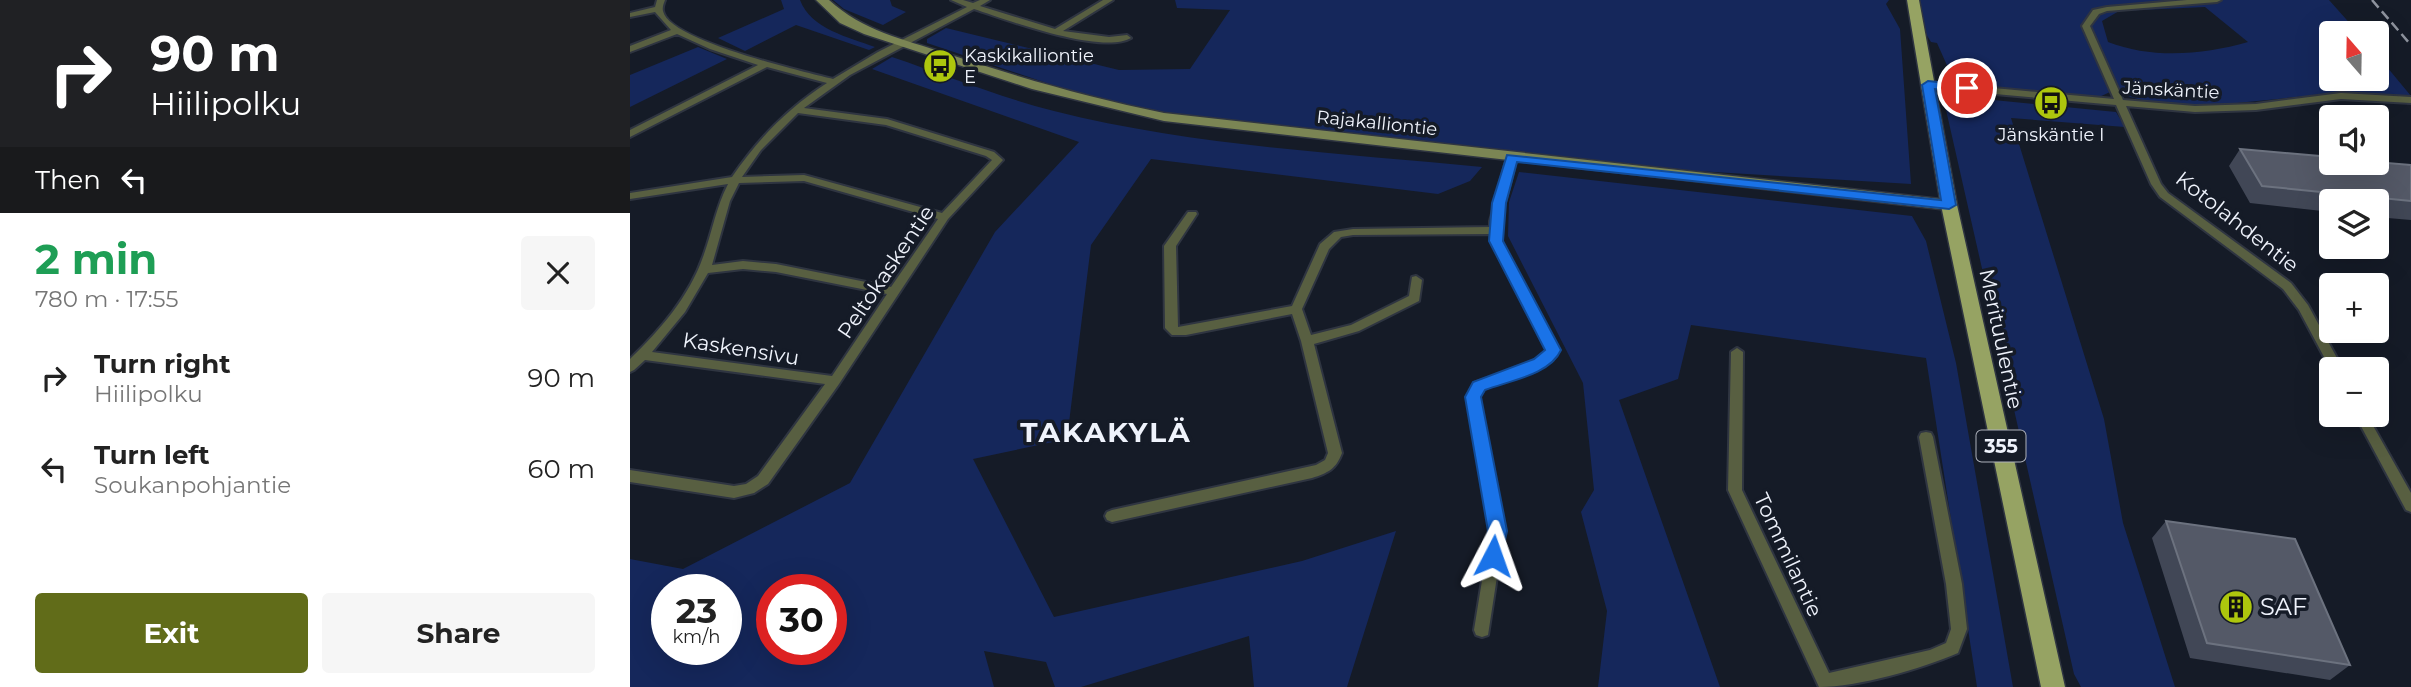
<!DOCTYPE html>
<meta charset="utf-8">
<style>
body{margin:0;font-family:Montserrat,sans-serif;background:#f6f6f6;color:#222;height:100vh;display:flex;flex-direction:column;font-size:26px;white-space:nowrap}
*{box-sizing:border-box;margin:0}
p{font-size:23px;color:#767676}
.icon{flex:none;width:38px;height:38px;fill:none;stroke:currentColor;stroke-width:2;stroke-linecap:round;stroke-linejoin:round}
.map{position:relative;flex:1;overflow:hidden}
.drawer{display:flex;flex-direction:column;background:#fff;width:630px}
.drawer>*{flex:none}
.banner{background:#202124;color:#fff;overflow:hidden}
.needle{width:46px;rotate:340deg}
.tools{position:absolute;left:1689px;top:21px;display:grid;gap:14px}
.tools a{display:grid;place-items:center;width:70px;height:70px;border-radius:7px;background:#fff;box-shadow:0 7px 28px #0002;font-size:35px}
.speed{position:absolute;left:21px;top:574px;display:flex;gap:14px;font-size:35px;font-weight:700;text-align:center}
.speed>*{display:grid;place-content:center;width:91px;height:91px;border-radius:50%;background:#fff;box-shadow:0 7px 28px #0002;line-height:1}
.speed small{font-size:18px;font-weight:400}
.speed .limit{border:10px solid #d22;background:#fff;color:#111}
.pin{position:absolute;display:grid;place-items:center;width:60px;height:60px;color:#fff;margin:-30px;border:4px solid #fff;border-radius:50%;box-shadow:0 2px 7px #0007}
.me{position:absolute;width:77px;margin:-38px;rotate:4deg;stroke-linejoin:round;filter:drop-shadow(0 0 5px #0008)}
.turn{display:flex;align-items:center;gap:24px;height:147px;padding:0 35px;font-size:32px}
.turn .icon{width:91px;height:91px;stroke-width:2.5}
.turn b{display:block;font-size:49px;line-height:60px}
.then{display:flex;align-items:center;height:66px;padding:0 35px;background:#0003;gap:14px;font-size:26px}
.round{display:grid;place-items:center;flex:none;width:74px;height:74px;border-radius:7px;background:#f6f6f6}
.summary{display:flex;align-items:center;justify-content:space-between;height:119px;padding:0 35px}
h1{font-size:42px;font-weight:700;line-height:52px;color:#1e9e55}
.primary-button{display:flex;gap:14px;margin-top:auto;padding:14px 35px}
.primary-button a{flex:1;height:80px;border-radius:7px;background:#616c19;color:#fff;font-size:28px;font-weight:700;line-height:80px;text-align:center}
.primary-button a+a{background:#f6f6f6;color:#222}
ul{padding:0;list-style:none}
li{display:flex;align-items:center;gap:21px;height:91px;padding:0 35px}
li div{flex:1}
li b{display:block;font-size:26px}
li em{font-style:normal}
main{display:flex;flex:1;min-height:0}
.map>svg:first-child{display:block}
.green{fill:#15275b;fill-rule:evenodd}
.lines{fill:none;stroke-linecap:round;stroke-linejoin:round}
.street-casing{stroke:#2f3541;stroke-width:4}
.secondary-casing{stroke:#2f3541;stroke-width:3}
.primary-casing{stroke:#2f3541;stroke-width:3}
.street{fill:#585f41;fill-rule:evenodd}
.secondary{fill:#7b8554;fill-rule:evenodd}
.primary{fill:#96a363;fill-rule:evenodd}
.rail{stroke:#8e939e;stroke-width:2.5;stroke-dasharray:10 5;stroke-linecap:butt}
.wall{fill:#414756}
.building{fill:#545967;stroke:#6c727f;stroke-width:2}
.route{fill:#1a73e8;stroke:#114b97;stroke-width:2}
.labels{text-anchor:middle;stroke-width:7;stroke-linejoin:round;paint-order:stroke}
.far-poi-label{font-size:18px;fill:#eff3fc;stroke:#151b27;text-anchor:start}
.far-street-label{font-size:18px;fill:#eff3fc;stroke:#151b27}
.shield{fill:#151b27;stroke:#aeb2bc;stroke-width:2}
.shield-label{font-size:19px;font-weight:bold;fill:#eff3fc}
.street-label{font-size:21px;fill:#eff3fc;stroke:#151b27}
.near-poi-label{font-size:24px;fill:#eff3fc;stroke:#151b27;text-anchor:start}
.district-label{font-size:28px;font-weight:bold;letter-spacing:2px;fill:#eff3fc;stroke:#151b27}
</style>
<main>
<section class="drawer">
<div class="banner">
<div class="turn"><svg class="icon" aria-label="right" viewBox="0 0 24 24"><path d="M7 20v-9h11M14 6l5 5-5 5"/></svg><div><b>90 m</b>Hiilipolku</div></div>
<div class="then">Then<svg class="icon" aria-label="left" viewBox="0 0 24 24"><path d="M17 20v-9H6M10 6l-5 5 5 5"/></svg></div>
</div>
<div class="summary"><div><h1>2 min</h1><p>780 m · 17:55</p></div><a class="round"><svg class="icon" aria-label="close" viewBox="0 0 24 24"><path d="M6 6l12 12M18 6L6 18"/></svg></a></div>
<ul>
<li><svg class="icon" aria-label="right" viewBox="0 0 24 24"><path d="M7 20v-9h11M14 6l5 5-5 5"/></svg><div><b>Turn right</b><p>Hiilipolku</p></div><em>90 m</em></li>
<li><svg class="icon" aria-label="left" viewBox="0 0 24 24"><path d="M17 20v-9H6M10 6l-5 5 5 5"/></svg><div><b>Turn left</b><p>Soukanpohjantie</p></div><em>60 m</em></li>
</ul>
<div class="primary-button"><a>Exit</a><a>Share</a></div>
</section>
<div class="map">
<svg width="1781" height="687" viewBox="0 0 1781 687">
<rect width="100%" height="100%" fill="#151b27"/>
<!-- green -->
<path class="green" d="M151 0H170C181 29 218 37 245 47L239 50 166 25 115 51 88 38 154 9Z
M203 0H260L262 6 276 12 253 25 214 9Z
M545 0H1259L1256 4 1270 29 1281 184 1067 171 538 113 455 96 297 43V39L316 28 489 70 560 69 600 10 547 8Z
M1289 0H1699L1724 28 1708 26 1713 33H1701V79H1746L1747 55 1781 96 1708 93 1576 106 1524 103 1480 92 1467 98 1335 84 1324 81 1307 43 1301 42 1296 34ZM1575 7 1618 42C1573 55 1522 59 1478 42L1472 21 1489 11Z
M68 47 97 59 0 107V75Z
M262 57C315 75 369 97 424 111 563 146 710 153 852 167L840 181 808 194 521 159 461 245 437 439 343 459 424 617 672 561 766 531 717 687H624L619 636 451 687H425L416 662 354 651 364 687H0V559L53 569 220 483 365 232 449 142 242 69ZM37 590H96V649H37ZM142 590H201V649H142Z
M1343 98 1486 112 1495 127 1381 118 1474 419 1493 523 1545 687H1451L1444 674 1314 101Z
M889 172 1282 216 1296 241 1326 363 1383 687H1347L1296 358 1061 325 1048 379 989 400 1090 687H968L977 611 951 512 964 490 953 383 878 236 879 202Z"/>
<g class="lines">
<!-- street casing -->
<g class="street-casing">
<path id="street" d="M27 0H35C34 3 32 7 33 11 38 40 174 72 203 79L248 52 337 7 321 0H333L343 3 350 0H360L350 6 425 29 473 0H483L433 31 479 37 497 35 501 38C472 55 377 20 344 9L220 75 174 108 257 119 364 152 373 160 318 219 209 384 138 484 124 493 104 498 0 482V470L104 486 116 484 128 476 195 384 15 360 4 370 0 372V359C30 330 59 297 73 257 82 233 86 207 98 184L0 199V193L102 177C129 138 157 109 197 83L137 67 0 137V130L128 65 80 49 47 34 0 52V46L41 30 25 12 0 17V13L25 7ZM168 113 256 125 356 156 362 160 312 213 174 175 112 177 131 150ZM174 181 308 219 261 287 146 264 113 261 82 265 100 201 109 183ZM113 269 146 272 257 294 202 376 22 352 55 312 78 273Z
M1557 0H1591L1587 2 1477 11 1469 14 1460 26 1493 100 1565 106 1626 104 1711 93 1781 97V103L1711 99 1626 110 1565 112 1496 106 1531 184 1538 193 1661 283 1678 305 1713 369 1701 370 1669 310 1653 289 1530 197 1521 184 1486 105 1298 88 1293 85 1298 82 1484 99 1452 26 1463 10 1477 7Z
M882 154 887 157 870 221 871 241 929 350 923 360 915 365 854 389 849 397 874 531 858 635 852 637 846 635 844 630 860 531 837 397 844 383C868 374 900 369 917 350L861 241 860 234 723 235 711 237 699 249 672 309 681 335 721 325 779 296 782 277 786 276 792 280 789 301 729 331 684 344 712 453C706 469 698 473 682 478L482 522 477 520 475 516 477 512 482 510 686 465 695 460 698 453 671 341 662 314 556 335H542L535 328 534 246 558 212H566L567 214 546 246 548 327 662 306 690 244 704 232 723 229 860 227V221L877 157Z
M1107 348 1113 352 1112 490 1199 673 1300 650 1316 643 1321 629 1316 584 1289 437 1291 433 1296 432 1301 433 1303 437 1332 584 1337 629 1328 653C1291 669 1228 687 1189 687L1098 490 1101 352Z
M1725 415H1737L1781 493V512L1776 510Z"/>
</g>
<!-- secondary casing -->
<g class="secondary-casing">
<path id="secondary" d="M186 0H199C233 31 273 39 315 53 387 77 460 98 534 113L1319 200 1327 205 1319 210 534 121 402 89 234 34 210 23Z"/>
</g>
<!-- primary casing -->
<g class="primary-casing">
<path id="primary" d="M1277 0H1289L1327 205 1435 687H1411L1311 205Z"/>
</g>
<!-- street -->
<use href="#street" class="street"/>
<!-- secondary -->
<use href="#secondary" class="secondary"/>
<!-- primary -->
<use href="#primary" class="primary"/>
<!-- rail -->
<path class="rail" d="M1742 0 1781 45"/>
</g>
<!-- wall -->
<path class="wall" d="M1610 149 1781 165V220L1746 217V201H1701V212L1620 203 1599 166Z
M1536 521 1720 665 1700 680 1560 658 1522 538Z"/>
<!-- building -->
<path class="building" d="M1610 149 1701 157V163H1746V162L1781 165V201L1632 186Z
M1536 521 1665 539 1720 665 1577 643Z"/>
<!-- route -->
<path class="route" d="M1298 81 1337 85 1343 88 1337 92 1305 89 1326 205 1319 209 887 162 876 203 873 241 931 350C920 375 878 381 855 390L851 397 877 531 870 562 863 565 857 562 854 556 858 531 835 397 843 382 904 359 915 350 859 241 862 203 877 155 1311 200 1292 85Z"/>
<!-- icons -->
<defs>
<g id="bus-disc" transform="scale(1.75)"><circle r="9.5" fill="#adc60d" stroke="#151b27"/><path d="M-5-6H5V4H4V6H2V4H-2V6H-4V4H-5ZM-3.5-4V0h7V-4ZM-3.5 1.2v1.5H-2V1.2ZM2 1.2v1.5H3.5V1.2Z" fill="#111"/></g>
<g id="building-disc" transform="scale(1.75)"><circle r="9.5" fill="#adc60d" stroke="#151b27"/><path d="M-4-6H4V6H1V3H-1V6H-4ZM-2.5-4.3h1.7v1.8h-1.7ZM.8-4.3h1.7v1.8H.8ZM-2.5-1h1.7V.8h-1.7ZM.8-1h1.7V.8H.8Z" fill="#111"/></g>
</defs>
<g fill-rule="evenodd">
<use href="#bus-disc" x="310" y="66"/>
<use href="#bus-disc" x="1421" y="103"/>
<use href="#building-disc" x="1606" y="607"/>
</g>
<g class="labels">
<!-- far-poi labels -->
<g class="far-poi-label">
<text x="334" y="62">Kaskikalliontie<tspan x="334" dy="21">E</tspan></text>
<text x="1421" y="141" text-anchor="middle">Jänskäntie I</text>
</g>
<!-- far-street labels -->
<g class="far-street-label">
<text transform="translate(1541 90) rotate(3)" y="6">Jänskäntie</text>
<text transform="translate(747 123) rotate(6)" y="6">Rajakalliontie</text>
</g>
<!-- shield labels -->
<rect class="shield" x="1346.5" y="430.5" width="49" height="31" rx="5"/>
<g class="shield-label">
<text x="1371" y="453">355</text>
</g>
<!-- street labels -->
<g class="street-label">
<text transform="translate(1607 222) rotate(38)" y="7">Kotolahdentie</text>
<text transform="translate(256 272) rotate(-56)" y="7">Peltokaskentie</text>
<text transform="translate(1371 339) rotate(78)" y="7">Merituulentie</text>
<text transform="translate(111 349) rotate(9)" y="7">Kaskensivu</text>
<text transform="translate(1158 555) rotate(65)" y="7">Tommilantie</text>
</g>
<!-- near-poi labels -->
<g class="near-poi-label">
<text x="1630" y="615">SAF</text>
</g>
<!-- district labels -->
<g class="district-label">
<text x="476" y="442">TAKAKYLÄ</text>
</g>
</g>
</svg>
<div class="tools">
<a><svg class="needle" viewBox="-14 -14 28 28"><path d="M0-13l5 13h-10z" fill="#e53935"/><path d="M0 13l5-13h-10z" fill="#767676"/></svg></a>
<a><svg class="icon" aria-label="sound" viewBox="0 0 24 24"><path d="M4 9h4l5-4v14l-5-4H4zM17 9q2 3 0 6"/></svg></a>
<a><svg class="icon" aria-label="layers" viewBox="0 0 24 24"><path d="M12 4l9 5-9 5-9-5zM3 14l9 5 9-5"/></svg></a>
<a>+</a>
<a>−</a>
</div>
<div class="speed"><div>23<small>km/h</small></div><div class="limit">30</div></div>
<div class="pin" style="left:1337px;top:88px;background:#d93025"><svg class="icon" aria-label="arrive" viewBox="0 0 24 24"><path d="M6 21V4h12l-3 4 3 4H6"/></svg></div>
<svg class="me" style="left:863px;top:556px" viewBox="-20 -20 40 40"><path d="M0-17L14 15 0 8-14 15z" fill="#1a73e8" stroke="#fff" stroke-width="4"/></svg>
</div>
</main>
